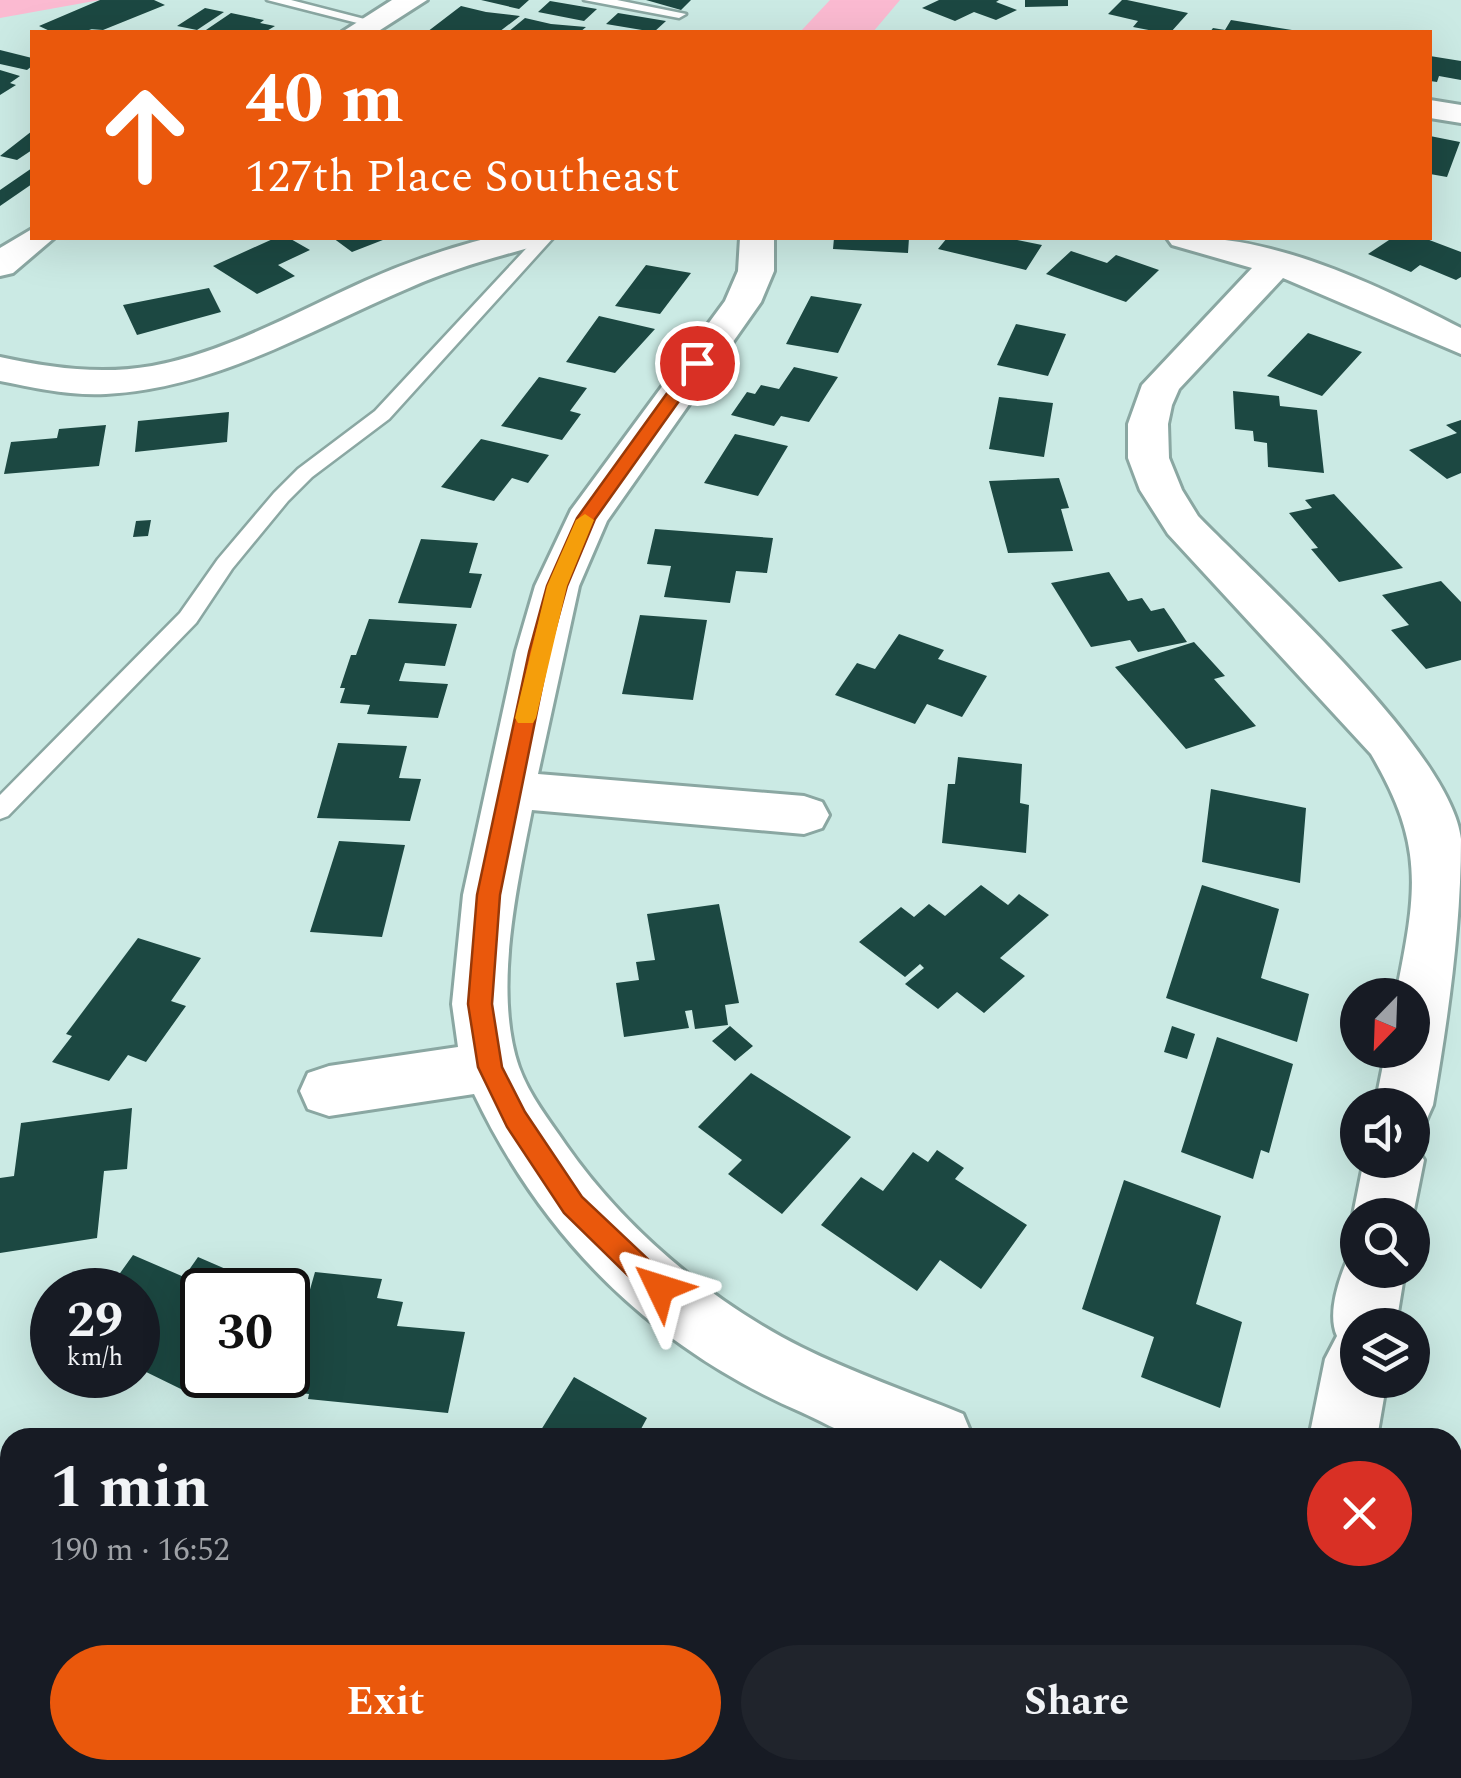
<!DOCTYPE html>
<meta charset="utf-8">
<style>
body{margin:0;font-family:Spectral,serif;background:#20242c;color:#f1f3f6;height:100vh;display:flex;flex-direction:column;font-size:38px;white-space:nowrap}
*{box-sizing:border-box;margin:0}
p{font-size:32px;color:#9ea1a6}
.icon{flex:none;width:55px;height:55px;fill:none;stroke:currentColor;stroke-width:2;stroke-linecap:round;stroke-linejoin:round}
.map{position:relative;flex:1;overflow:hidden}
.details{position:absolute;left:0px;top:1428px;width:1462px;height:352px;display:flex;flex-direction:column;background:#171b24;border-radius:30px 30px 0 0;box-shadow:0 10px 40px #0002}
.details>*{flex:none}
.top-card{position:absolute;left:30px;top:30px;width:1402px;height:210px;border-radius:0px;box-shadow:0 10px 40px #0002;background:#ea580c;color:#fff;overflow:hidden}
.needle{width:65px;rotate:203deg}
.tools{position:absolute;left:1340px;top:978px;display:grid;gap:20px}
.tools a{display:grid;place-items:center;width:90px;height:90px;border-radius:50%;background:#171b24;box-shadow:0 10px 40px #0002;font-size:50px}
.speed{position:absolute;left:30px;top:1268px;display:flex;gap:20px;font-size:50px;font-weight:700;text-align:center}
.speed>*{display:grid;place-content:center;width:130px;height:130px;border-radius:50%;background:#171b24;box-shadow:0 10px 40px #0002;line-height:1}
.speed small{font-size:25px;font-weight:400}
.speed .limit{border:5px solid #111;border-radius:15px;background:#fff;color:#111}
.pin{position:absolute;display:grid;place-items:center;width:85px;height:85px;color:#fff;margin:-42px;border:5px solid #fff;border-radius:50%;box-shadow:0 2px 10px #0007}
.me{position:absolute;width:110px;margin:-55px;rotate:311deg;stroke-linejoin:round;filter:drop-shadow(0 0 8px #0008)}
.turn{display:flex;align-items:center;gap:35px;height:210px;padding:0 50px;font-size:45px}
.turn .icon{width:130px;height:130px;stroke-width:2.5}
.turn b{display:block;font-size:70px;line-height:85px}
.round{display:grid;place-items:center;flex:none;width:105px;height:105px;border-radius:52px;background:#20242c}
.summary{display:flex;align-items:center;justify-content:space-between;height:170px;padding:0 50px}
h1{font-size:60px;font-weight:700;line-height:75px}
.button{display:flex;gap:20px;margin-top:auto;padding:20px 50px}
.button a{flex:1;height:115px;border-radius:60px;background:#ea580c;color:#fff;font-size:40px;font-weight:700;line-height:115px;text-align:center}
.button a+a{background:#20242c;color:#f1f3f6}
.map>svg:first-child{display:block}
.green{fill:#fbbad1}
.building{fill:#1c4842}
.lines{fill:none;stroke-linecap:round;stroke-linejoin:round}
.service-casing{stroke:#8aa7a2;stroke-width:5}
.minor-casing{stroke:#8aa7a2;stroke-width:6}
.service{fill:#fff;fill-rule:evenodd}
.minor{fill:#fff;fill-rule:evenodd}
.route{fill:#ea580c;stroke:#983908;stroke-width:2.5}
.slow{fill:#f59e0b}
</style>
<div class="map">
<svg width="1461" height="1778" viewBox="0 0 1461 1778">
<rect width="100%" height="100%" fill="#cbeae4"/>
<!-- green -->
<path class="green" d="M0 0H100L0 18Z
M830 0H900L873 32H800Z"/>
<!-- building -->
<path class="building" d="M100 0H154L165 5 103 30 89 29 97 32H52L39 26Z
M481 0H529L519 9Z
M646 0H691L681 10Z
M939 0H999L996 2 1017 10 996 20 974 12 955 21 922 8Z
M1025 0H1068V6L1025 7Z
M1122 0H1127L1188 13 1171 32H1159L1133 27 1138 21 1108 14Z
M550 1 597 9 584 21 538 12Z
M461 6 486 12 520 16 499 32H427Z
M205 8 224 12 197 30 177 26Z
M231 13 264 20 260 23 275 26 265 32H203Z
M618 13 666 21 654 32 606 24Z
M525 18 551 24 586 27 580 32H508Z
M1231 20 1292 30V32H1210L1213 28 1225 30Z
M0 50 32 58V66L27 70 0 64Z
M1430 56 1461 61V80L1439 76 1437 82 1430 81Z
M0 70 20 76 10 83 16 85 0 95Z
M32 131V150L17 160 0 156Z
M1430 136 1460 142 1447 177 1430 174Z
M32 168V184L0 206V190Z
M275 238H289L310 250 278 265 295 276 257 294 213 266Z
M333 238H388L352 252Z
M834 238H909L908 253 833 249Z
M947 238H1007L1042 245 1026 270 938 249Z
M1392 238H1424L1461 252V277L1456 280 1420 265 1411 272 1368 254Z
M1071 251 1107 263 1116 255 1159 270 1126 302 1046 274Z
M646 265 691 273 660 314 615 306Z
M209 288 221 312 137 335 123 305Z
M811 296 862 304 838 353 786 344Z
M599 316 655 329 615 373 566 362Z
M1016 324 1066 334 1048 376 997 365Z
M1308 333 1362 352 1322 396 1267 376Z
M794 367 838 377 809 422 781 416 774 426 731 415 747 392 755 394 761 385 779 389Z
M539 377 587 388 570 411 581 414 562 440 501 426Z
M1233 391 1279 396 1280 406 1317 410 1324 473 1268 467 1267 443 1254 441 1253 431 1235 429Z
M999 397 1053 403 1044 457 989 449Z
M229 412 227 442 135 452 138 421Z
M1461 420V473L1447 479 1409 450 1457 433 1446 425Z
M106 425 99 466 4 474 11 442 57 438 59 429Z
M735 434 788 446 758 496 704 483Z
M481 439 549 455 528 483 512 478 494 501 441 487Z
M1059 478 1069 508 1061 509 1073 551 1008 553 989 481Z
M1334 494 1403 568 1339 582 1311 549 1318 548 1289 513 1312 508 1305 500Z
M151 520 148 536 133 537 136 521Z
M655 529 773 538 767 573 736 571 730 603 664 597 671 566 647 564Z
M421 539 478 543 469 573 482 574 471 608 398 603Z
M1109 572 1128 601 1142 598 1151 611 1164 608 1187 642 1138 652 1130 640 1091 647 1051 583Z
M1441 581 1461 602V660L1426 669 1391 630 1409 625 1382 595Z
M640 615 707 620 693 700 622 694Z
M369 619 457 624 445 666 405 663 399 681 448 684 438 718 367 714 370 705 340 703 345 688H340L351 655H356Z
M899 634 944 650 938 659 987 676 962 717 927 704 915 724 835 695 857 663 875 669Z
M1194 642 1225 676 1214 679 1256 726 1186 749 1115 667Z
M338 743 407 746 399 778 421 779 410 821 317 818Z
M958 757 1022 764 1020 803 1029 805 1026 853 942 843 948 784H955Z
M1211 789 1306 808 1300 883 1202 862Z
M339 841 405 845 382 937 310 932Z
M981 885 1008 905 1019 894 1049 915 1000 958 1025 976 984 1013 957 992 938 1009 905 984 924 968 920 964 905 977 859 942 901 907 914 917 929 904 945 916Z
M1202 885 1279 909 1261 978 1309 994 1297 1042 1166 998Z
M719 904 739 1003 725 1005 728 1025 695 1029 692 1010 685 1011 689 1028 624 1037 616 983 639 980 636 962 655 960 647 914Z
M138 938 201 958 171 1001 186 1006 146 1062 128 1055 109 1081 52 1062 72 1036 66 1034Z
M730 1026 753 1046 735 1061 712 1041Z
M1172 1026 1195 1034 1187 1059 1164 1052Z
M1217 1037 1293 1064 1269 1153 1261 1150 1253 1179 1181 1152Z
M751 1073 851 1137 782 1214 728 1174 742 1160 698 1127Z
M132 1108 127 1169 104 1171 97 1238 0 1253V1178L14 1176 21 1123Z
M937 1150 964 1168 955 1179 1027 1225 981 1289 940 1260 917 1291 821 1225 861 1177 883 1191 913 1152 928 1162Z
M1124 1180 1221 1216 1196 1304 1242 1322 1220 1408 1141 1377 1154 1337 1082 1309Z
M133 1255 184 1277 198 1257 258 1283 254 1290H202V1368L187 1392 138 1368V1290H108Z
M315 1272 382 1279 377 1298 403 1302 397 1326 465 1332 448 1413 308 1399 309 1394 283 1391 292 1359H297L302 1342H295Z
M574 1377 647 1418 636 1438H536Z
M10 1536V1770H47L38 1778H13L0 1760V1545Z
M184 1770H323L318 1778H199Z
M1010 1770H1180L1178 1778H1028Z"/>
<g class="lines">
<!-- service casing -->
<g class="service-casing">
<path id="service" d="M267 0H291L380 23 373 27Z
M584 0H617L686 14 679 18Z
M536 238H553L389 419 312 477 288 501 232 569 196 623 8 816 0 819V795L180 613 218 559 274 493 298 469 375 411Z"/>
</g>
<!-- minor casing -->
<g class="minor-casing">
<path id="minor" d="M392 0H427L377 32H342Z
M1430 100 1461 105V123L1430 118Z
M32 229V238H54L13 273 0 276V248Z
M488 238H545L540 245C495 257 451 269 409 288 310 330 217 388 106 394 70 396 35 388 0 381V357C51 368 100 375 152 366 227 352 296 312 365 281 405 263 446 249 488 238Z
M740 238H774V271L761 302 607 521 579 586 538 774 804 796 822 802 829 815 822 828 804 834 532 810C517 886 493 992 519 1067 529 1095 549 1120 566 1145 624 1228 710 1301 801 1347 853 1373 909 1392 963 1414L973 1438C942 1438 884 1444 858 1437 839 1432 819 1420 801 1412 653 1348 543 1239 474 1094L329 1116 308 1109 300 1091 308 1073 329 1066 458 1047 452 1004 463 895 516 651 535 586 571 510 725 301 738 271Z
M1167 238C1267 231 1373 283 1461 328V354L1283 278 1179 389 1172 405 1168 424 1169 458 1182 490 1198 516C1263 583 1451 751 1461 839 1461 928 1448 1018 1433 1105L1425 1123 1412 1127V1105H1375L1386 1050H1412V995H1396C1416 893 1426 847 1371 754L1168 534 1140 490 1128 458V424L1142 385 1252 268 1172 245Z
M1412 1140 1424 1160 1412 1220V1215H1358V1224L1353 1215 1364 1160H1412Z
M1358 1247V1270H1405L1396 1325H1358V1380H1387L1377 1438H1309L1325 1359 1337 1336C1326 1312 1341 1273 1352 1249Z
M1452 1621 1461 1624V1698L1452 1694Z"/>
</g>
<!-- service -->
<use href="#service" class="service"/>
<!-- minor -->
<use href="#minor" class="minor"/>
</g>
<!-- route -->
<path class="route" d="M691 360 706 363 595 519 567 586 549 652 500 895 492 1004 502 1067 525 1112 582 1197 669 1279 673 1288 669 1297 660 1301 650 1297 564 1213 507 1127 478 1067 468 1004 477 895 529 652 547 586 577 518Z"/>
<!-- slow -->
<path class="slow" d="M585 514 594 520 567 586 536 718 533 723H518L515 718 547 586 576 520Z"/>
</svg>
<div class="tools">
<a><svg class="needle" viewBox="-14 -14 28 28"><path d="M0-13l5 13h-10z" fill="#e53935"/><path d="M0 13l5-13h-10z" fill="#9ea1a6"/></svg></a>
<a><svg class="icon" aria-label="sound" viewBox="0 0 24 24"><path d="M4 9h4l5-4v14l-5-4H4zM17 9q2 3 0 6"/></svg></a>
<a><svg class="icon" aria-label="search" viewBox="0 0 24 24"><circle cx="10" cy="10" r="6"/><path d="M15 15l6 6"/></svg></a>
<a><svg class="icon" aria-label="layers" viewBox="0 0 24 24"><path d="M12 4l9 5-9 5-9-5zM3 14l9 5 9-5"/></svg></a>
</div>
<div class="speed"><div>29<small>km/h</small></div><div class="limit">30</div></div>
<div class="pin" style="left:697px;top:363px;background:#d93025"><svg class="icon" aria-label="arrive" viewBox="0 0 24 24"><path d="M6 21V4h12l-3 4 3 4H6"/></svg></div>
<svg class="me" style="left:660px;top:1288px" viewBox="-20 -20 40 40"><path d="M0-17L14 15 0 8-14 15z" fill="#ea580c" stroke="#fff" stroke-width="4"/></svg>
<div class="top-card">
<div class="turn"><svg class="icon" aria-label="ahead" viewBox="0 0 24 24"><path d="M12 20V5M6 11l6-6 6 6"/></svg><div><b>40 m</b>127th Place Southeast</div></div>
</div>
<section class="details">
<div class="summary"><div><h1>1 min</h1><p>190 m · 16:52</p></div><a class="round" style="background:#d93025;color:#fff"><svg class="icon" aria-label="close" viewBox="0 0 24 24"><path d="M6 6l12 12M18 6L6 18"/></svg></a></div>
<div class="button"><a>Exit</a><a>Share</a></div>
</section>
</div>
